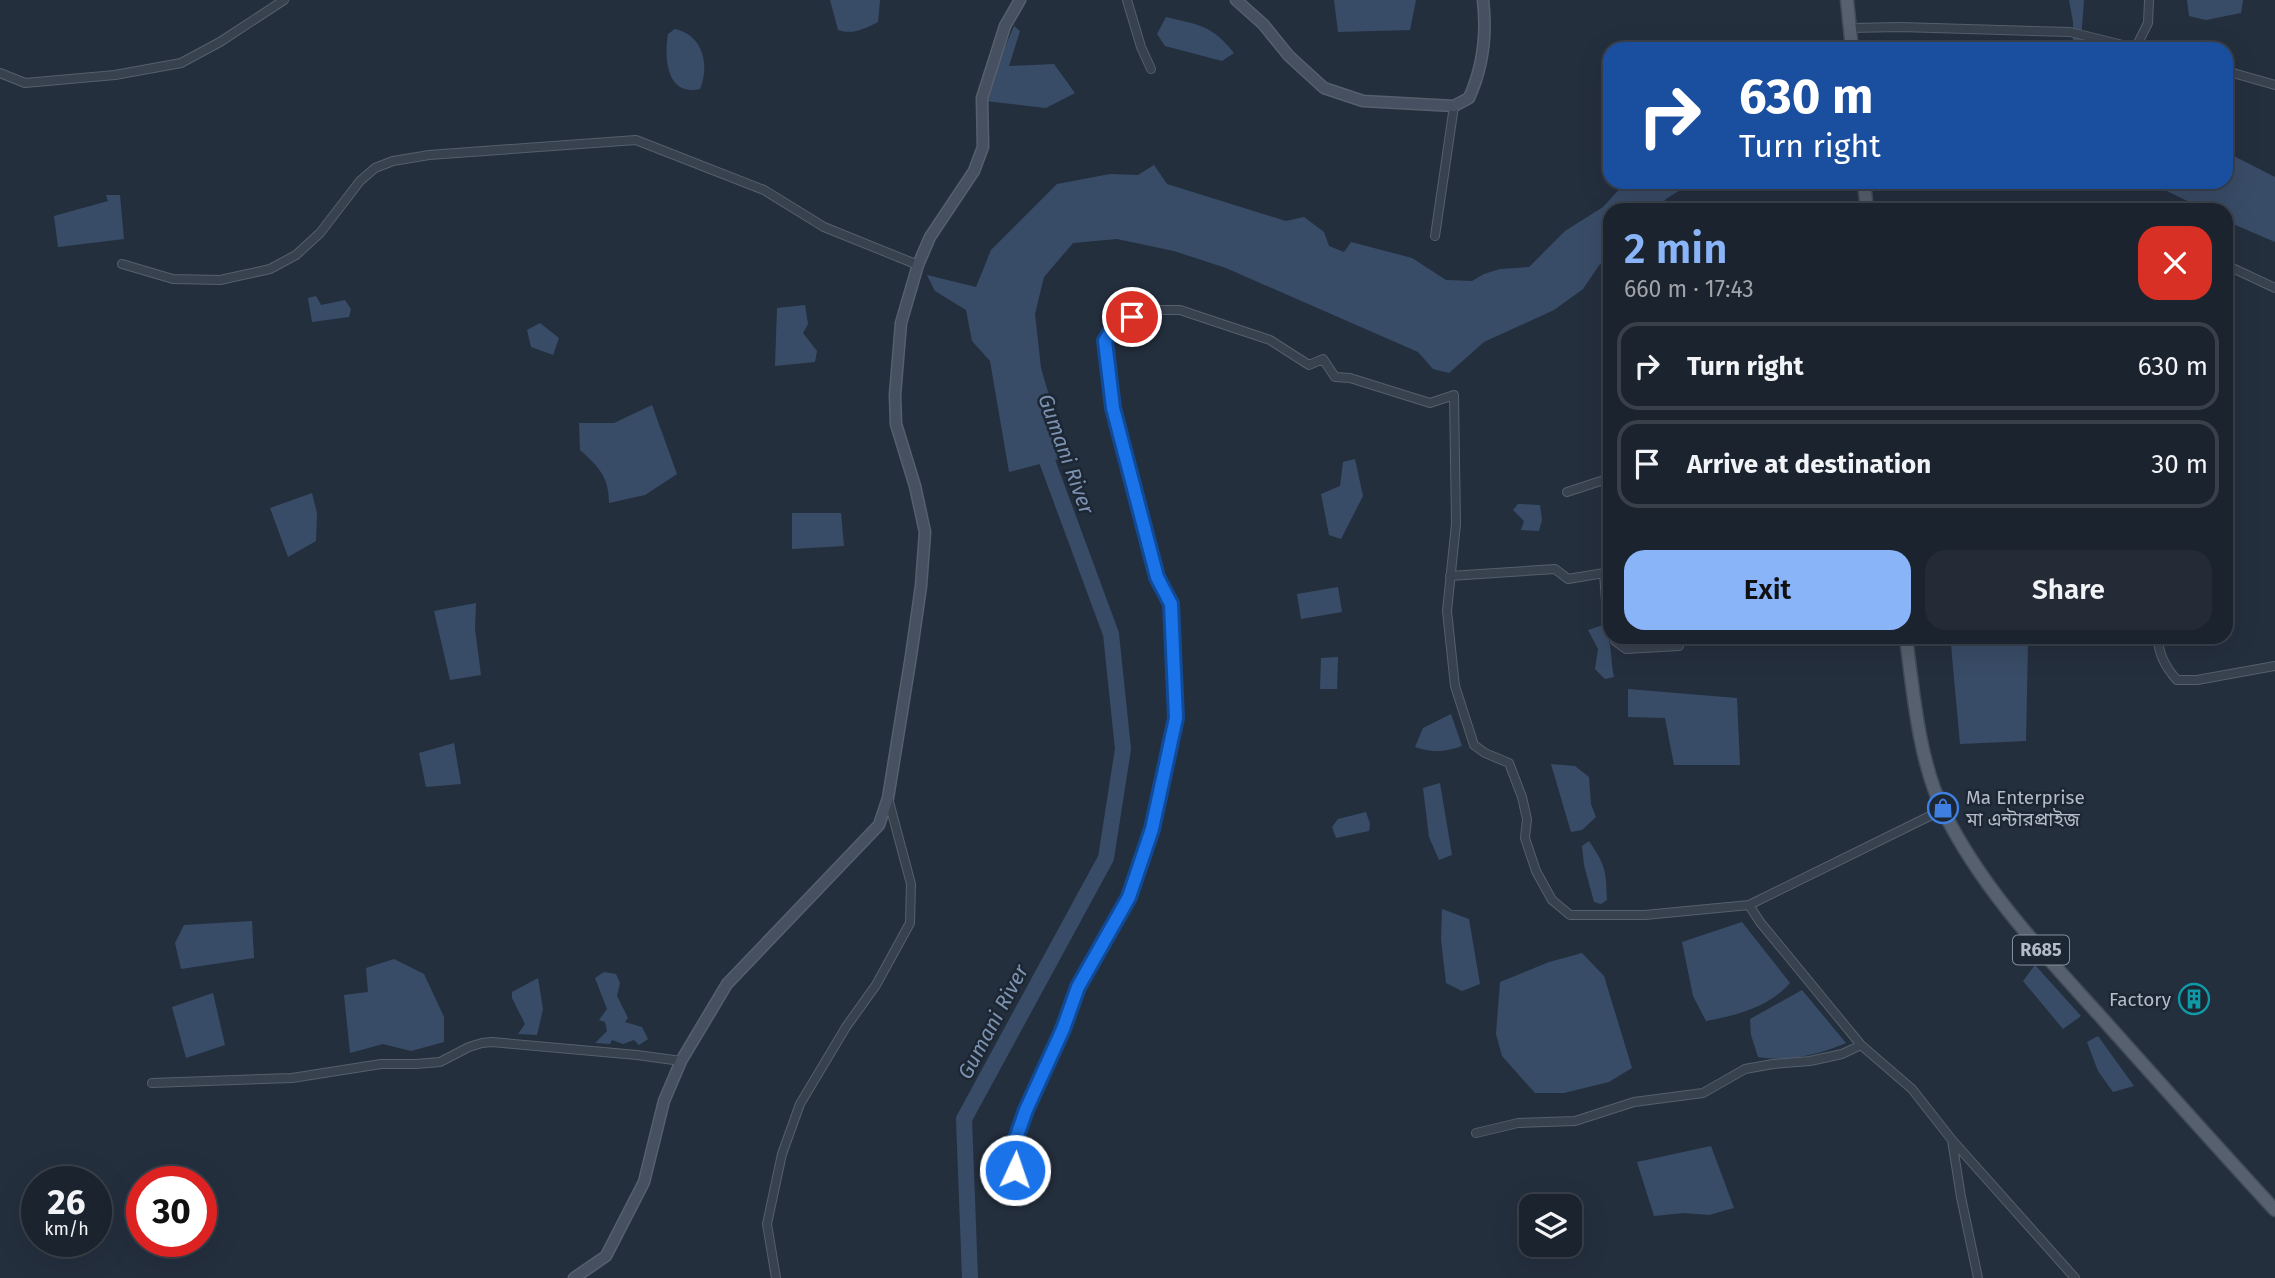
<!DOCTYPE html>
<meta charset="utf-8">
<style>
body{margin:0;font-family:"Fira Sans","Noto Sans Bengali",sans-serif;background:#242b36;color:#f1f3f6;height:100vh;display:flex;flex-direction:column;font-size:26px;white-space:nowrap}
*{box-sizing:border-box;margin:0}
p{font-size:23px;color:#a0a4aa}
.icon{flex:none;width:38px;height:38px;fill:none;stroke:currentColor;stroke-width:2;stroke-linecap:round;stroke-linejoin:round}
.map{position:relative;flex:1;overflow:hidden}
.panel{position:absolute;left:1603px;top:203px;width:630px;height:441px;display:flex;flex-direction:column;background:#1b232e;border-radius:21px;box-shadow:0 7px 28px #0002,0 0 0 2px #39404a}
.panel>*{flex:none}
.guide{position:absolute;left:1603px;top:42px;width:630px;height:147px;border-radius:21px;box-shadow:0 7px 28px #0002,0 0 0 2px #39404a;background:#1a4fa0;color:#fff;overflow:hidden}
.buttons{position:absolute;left:1519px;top:1194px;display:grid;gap:14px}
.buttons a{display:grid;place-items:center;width:63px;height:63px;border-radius:14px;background:#1b232e;box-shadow:0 7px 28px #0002,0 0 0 2px #39404a;font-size:35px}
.speed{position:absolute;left:21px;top:1166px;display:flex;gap:14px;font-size:35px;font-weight:700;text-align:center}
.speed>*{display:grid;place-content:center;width:91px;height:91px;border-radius:50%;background:#1b232e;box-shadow:0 7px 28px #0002,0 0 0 2px #39404a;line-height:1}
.speed small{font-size:18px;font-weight:400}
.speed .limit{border:10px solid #d22;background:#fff;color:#111}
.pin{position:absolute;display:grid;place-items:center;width:60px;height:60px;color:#fff;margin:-30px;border:4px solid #fff;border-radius:50%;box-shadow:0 2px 7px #0007}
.me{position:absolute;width:77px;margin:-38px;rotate:3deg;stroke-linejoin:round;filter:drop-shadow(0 0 5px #0008)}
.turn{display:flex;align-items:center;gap:24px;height:147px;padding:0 21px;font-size:32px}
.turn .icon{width:91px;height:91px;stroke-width:2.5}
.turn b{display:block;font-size:49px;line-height:60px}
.round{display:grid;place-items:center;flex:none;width:74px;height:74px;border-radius:21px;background:#242b36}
.overview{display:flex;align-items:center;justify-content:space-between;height:119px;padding:0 21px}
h1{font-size:42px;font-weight:600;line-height:52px;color:#8ab4f8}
.button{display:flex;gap:14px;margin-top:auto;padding:14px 21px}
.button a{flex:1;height:80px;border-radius:21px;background:#8ab4f8;color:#111;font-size:28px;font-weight:600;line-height:80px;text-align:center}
.button a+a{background:#242b36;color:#f1f3f6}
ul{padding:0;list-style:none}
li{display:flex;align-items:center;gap:21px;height:88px;margin:0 14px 10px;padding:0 7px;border:4px solid #39404a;border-radius:21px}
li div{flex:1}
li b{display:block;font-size:26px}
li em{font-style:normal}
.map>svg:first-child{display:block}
.water{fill:#394c67}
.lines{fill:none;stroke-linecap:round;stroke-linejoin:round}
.river{stroke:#394c67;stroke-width:16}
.street-casing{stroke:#565f6c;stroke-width:10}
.secondary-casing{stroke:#565f6c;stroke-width:13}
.primary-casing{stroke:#414a57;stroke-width:15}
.street{stroke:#38414e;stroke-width:8}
.secondary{stroke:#465061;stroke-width:10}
.primary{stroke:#56606e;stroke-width:12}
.route-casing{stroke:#114b97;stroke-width:18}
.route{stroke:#1a73e8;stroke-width:12}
.labels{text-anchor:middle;stroke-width:5;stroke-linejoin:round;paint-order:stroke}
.shield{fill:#1d2633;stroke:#878f9c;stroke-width:2}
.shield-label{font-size:18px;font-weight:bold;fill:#b4bcc9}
.poi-label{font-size:19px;fill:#b4bcc9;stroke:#1d2633;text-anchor:start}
.water-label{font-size:21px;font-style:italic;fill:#7c92b1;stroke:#1d2633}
</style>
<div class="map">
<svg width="2275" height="1278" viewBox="0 0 2275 1278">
<rect width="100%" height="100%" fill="#242f3e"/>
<!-- water -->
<path class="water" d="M830 0H880L878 22C864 29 853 35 838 30Z
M1334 0H1416L1410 30 1338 32Z
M2069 0H2084L2081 40 2086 49H2073V22Z
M2187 0H2243L2241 13 2206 20 2189 16Z
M1166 17C1199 25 1212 25 1234 53L1222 61 1165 46 1157 34Z
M1014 26 1020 31 1009 66 1054 64 1075 93 1046 108 985 101 988 86Z
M675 29C703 35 710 65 700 89 666 97 664 57 668 34Z
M2226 152 2275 177V242L2226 221V210H2206L2148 182H2226Z
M1154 165 1167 184 1286 221 1304 217 1324 232 1329 246 1344 252 1351 242 1412 258 1446 280 1472 281 1484 274 1500 269 1529 267 1565 231 1603 207 1626 182H1693L1666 199 1656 210H1610V259L1600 264 1583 289 1554 310 1484 342 1449 373 1433 369 1418 352 1226 268 1174 251 1117 239 1073 243 1044 277 1035 314 1041 368 1067 457 1009 472 990 361 972 341 966 310 935 291 927 275 976 287 991 250 1057 184 1110 174 1138 175Z
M106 195H120L124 239 58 247 54 216 108 201Z
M316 296 321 305 345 300 351 309 349 317 312 322 308 298Z
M805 305 808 324 803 333 817 351 815 362 775 366 777 308Z
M540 323 559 338 553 355 531 347 527 330Z
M652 405 677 474 645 495 609 503C609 477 599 467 580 450L579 423H614Z
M1355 459 1363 496 1341 539 1329 535 1321 494 1340 486 1343 462Z
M312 493 317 513 316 541 288 557 270 508Z
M1518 504 1540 505 1542 520 1539 531 1521 530 1524 521 1513 510Z
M792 513H841L844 546 792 549Z
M1338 587 1342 612 1301 619 1297 594Z
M476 603 475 629 481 675 450 680 434 611Z
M1606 624 1605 632 1611 639 1609 641C1612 653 1611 665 1614 677L1605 679 1595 669 1598 649 1588 630Z
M2028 643 2026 741 1960 744 1951 645Z
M1338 657 1337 689H1320L1321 658Z
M1628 689 1737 698 1740 765H1674L1665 718 1628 717Z
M1451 714 1462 746C1445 752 1432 753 1415 747L1423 728Z
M454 743 461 784 426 787 419 753Z
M1551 764 1575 766 1589 777 1591 804 1596 817 1582 830 1571 832Z
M1440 783 1452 855 1439 860 1429 837 1423 788Z
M1366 812 1370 824 1369 831 1336 838 1332 827 1338 819Z
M1589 841C1606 866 1606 871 1607 900L1601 904 1594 902 1584 865 1582 846Z
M1442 909 1469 919 1480 984 1462 991 1446 983 1441 940Z
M252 921 254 958 181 969 175 943 184 925Z
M1742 922 1790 983C1769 1007 1737 1015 1706 1021L1693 996 1682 942Z
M1582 953 1604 976 1632 1068 1609 1082 1564 1093H1535L1502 1056 1496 1034 1500 982 1549 962Z
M394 959 424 974 444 1017V1042L411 1051 383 1044 350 1053 344 995 368 992 366 968Z
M2035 965 2081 1016 2063 1029 2023 981Z
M604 972 616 974 620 983 617 996 628 1018 625 1022 642 1027 648 1039 639 1045 634 1040 623 1044 612 1040 610 1044 595 1043 607 1031 605 1022 599 1020 607 1009 595 978Z
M538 978 543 1009 537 1035 518 1034 525 1024 512 998V992Z
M1802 990 1846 1043C1819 1055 1787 1062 1758 1057L1751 1035 1750 1019Z
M213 993 225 1045 186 1058 172 1007Z
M2098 1036 2134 1086 2113 1092 2098 1071 2087 1042Z
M1711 1146 1734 1208 1709 1215 1684 1213 1654 1216 1637 1162Z"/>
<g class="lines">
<!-- river -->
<path class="river" d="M970 1278 964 1119 1106 858 1123 749 1111 634 1040 442"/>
<!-- street casing -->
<g class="street-casing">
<path id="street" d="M1127 0 1141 47 1151 69
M1850 28 1900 27 2070 32 2139 49
M2136 47 2148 23 2149 0
M2226 71 2275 85
M0 73 25 83 115 75 181 63 220 42 284 0
M1435 236 1454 106
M122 264 173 279 220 280 270 269 296 255 320 233 360 181 375 168 393 161 429 155 636 140 764 190 824 227 918 265
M2226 265 2275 288
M1567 492 1610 478
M1450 576 1555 569 1568 579 1604 573 1607 615 1610 625
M1614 637 1615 641 1626 649 1679 646
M2158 637C2158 653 2166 668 2177 680H2197L2275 666
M1749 905 1760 922 1861 1045 1912 1089 1952 1140 2075 1278
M152 1083 292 1078 381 1064H416L440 1062 469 1047 482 1043 492 1042 637 1055 681 1061
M1476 1133 1518 1123 1575 1121 1634 1102 1703 1093 1745 1069 1773 1064 1810 1061 1842 1054 1861 1045
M1952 1140 1961 1197 1978 1278
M1017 1193 1013 1147 1026 1110 1063 1029 1078 987 1129 897 1152 829 1176 718 1171 604 1157 577 1113 408 1105 341 1115 324 1149 310H1180L1270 340 1309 365 1323 359 1335 377 1350 378 1430 403 1454 395 1456 524 1447 611 1455 686 1474 745 1485 753 1509 763 1522 797 1527 819 1525 838 1536 871 1552 900 1570 915H1645L1749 905 1942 810
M776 1278 767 1224 782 1154 800 1104 846 1027 876 985 910 923 911 884 888 798"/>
</g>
<!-- secondary casing -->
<g class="secondary-casing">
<path id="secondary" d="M1236 0 1263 24 1289 56 1324 88 1363 101 1454 106 1469 98C1483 67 1487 34 1483 0
M574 1278 606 1256 644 1182 664 1101 681 1061 727 984 879 825 888 798 911 656 921 586 925 532 915 486 896 424 895 395 901 323 918 265 930 237 974 171 983 147 982 98 1005 26 1020 0"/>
</g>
<!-- primary casing -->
<g class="primary-casing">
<path id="primary" d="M1847 0 1852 49
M1864 182 1867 210
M1906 637C1913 691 1919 763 1944 812 1982 889 2044 954 2101 1017 2159 1082 2216 1146 2275 1210"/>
</g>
<!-- street -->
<use href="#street" class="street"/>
<!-- secondary -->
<use href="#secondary" class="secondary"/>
<!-- primary -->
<use href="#primary" class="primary"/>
</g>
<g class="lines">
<!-- route casing -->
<g class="route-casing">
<path id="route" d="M1015 1170 1013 1147 1026 1110 1063 1029 1078 987 1129 897 1152 829 1176 718 1171 604 1157 577 1113 408 1105 341 1115 324 1132 317"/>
</g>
<!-- route -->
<use href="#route" class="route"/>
</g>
<!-- icons -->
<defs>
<g id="shop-ring" transform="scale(1.575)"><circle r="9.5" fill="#1d2633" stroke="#3f7fe0" stroke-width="1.5"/><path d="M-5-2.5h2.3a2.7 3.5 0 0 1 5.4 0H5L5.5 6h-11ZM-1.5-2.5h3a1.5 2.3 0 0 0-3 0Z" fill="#3f7fe0"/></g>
<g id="building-ring" transform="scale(1.575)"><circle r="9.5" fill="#1d2633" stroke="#0f9aa8" stroke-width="1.5"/><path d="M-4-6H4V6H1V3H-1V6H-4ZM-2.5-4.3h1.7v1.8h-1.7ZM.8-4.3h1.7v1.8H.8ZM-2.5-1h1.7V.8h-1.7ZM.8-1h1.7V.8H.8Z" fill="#0f9aa8"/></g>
</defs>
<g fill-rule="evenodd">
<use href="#shop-ring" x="1943" y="808"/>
<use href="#building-ring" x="2194" y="999"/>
</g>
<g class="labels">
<!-- shield labels -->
<rect class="shield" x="2013" y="935.5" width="56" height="29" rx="5"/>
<g class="shield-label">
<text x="2041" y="956">R685</text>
</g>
<!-- poi labels -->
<g class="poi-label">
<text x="1966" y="804">Ma Enterprise<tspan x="1966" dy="22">মা এন্টারপ্রাইজ</tspan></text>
<text x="2171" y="1006" text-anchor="end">Factory</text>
</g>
<!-- water labels -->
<g class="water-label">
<text transform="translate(1066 454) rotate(70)" y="7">Gumani River</text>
<text transform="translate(993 1022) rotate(-62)" y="7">Gumani River</text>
</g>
</g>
</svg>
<div class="buttons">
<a><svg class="icon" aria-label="layers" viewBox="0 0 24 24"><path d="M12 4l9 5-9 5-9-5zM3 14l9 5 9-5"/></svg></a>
</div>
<div class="speed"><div>26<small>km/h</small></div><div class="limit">30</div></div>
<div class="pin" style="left:1132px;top:317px;background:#d93025"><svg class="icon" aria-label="arrive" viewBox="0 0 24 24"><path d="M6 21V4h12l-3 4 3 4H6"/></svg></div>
<svg class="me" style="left:1015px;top:1170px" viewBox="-20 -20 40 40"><circle r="17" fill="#1a73e8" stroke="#fff" stroke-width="3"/><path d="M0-11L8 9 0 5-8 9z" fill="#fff"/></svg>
<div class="guide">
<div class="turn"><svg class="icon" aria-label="right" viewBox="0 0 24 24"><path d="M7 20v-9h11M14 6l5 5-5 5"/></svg><div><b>630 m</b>Turn right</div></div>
</div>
<section class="panel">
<div class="overview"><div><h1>2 min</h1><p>660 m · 17:43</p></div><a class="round" style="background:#d93025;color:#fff"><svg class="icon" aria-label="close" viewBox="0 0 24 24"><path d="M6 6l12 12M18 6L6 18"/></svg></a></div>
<ul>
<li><svg class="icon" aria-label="right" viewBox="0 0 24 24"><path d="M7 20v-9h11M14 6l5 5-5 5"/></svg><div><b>Turn right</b></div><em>630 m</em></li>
<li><svg class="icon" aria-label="arrive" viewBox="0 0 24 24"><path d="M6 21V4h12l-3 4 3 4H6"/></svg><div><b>Arrive at destination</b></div><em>30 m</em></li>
</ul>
<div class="button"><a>Exit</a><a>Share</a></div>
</section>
</div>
